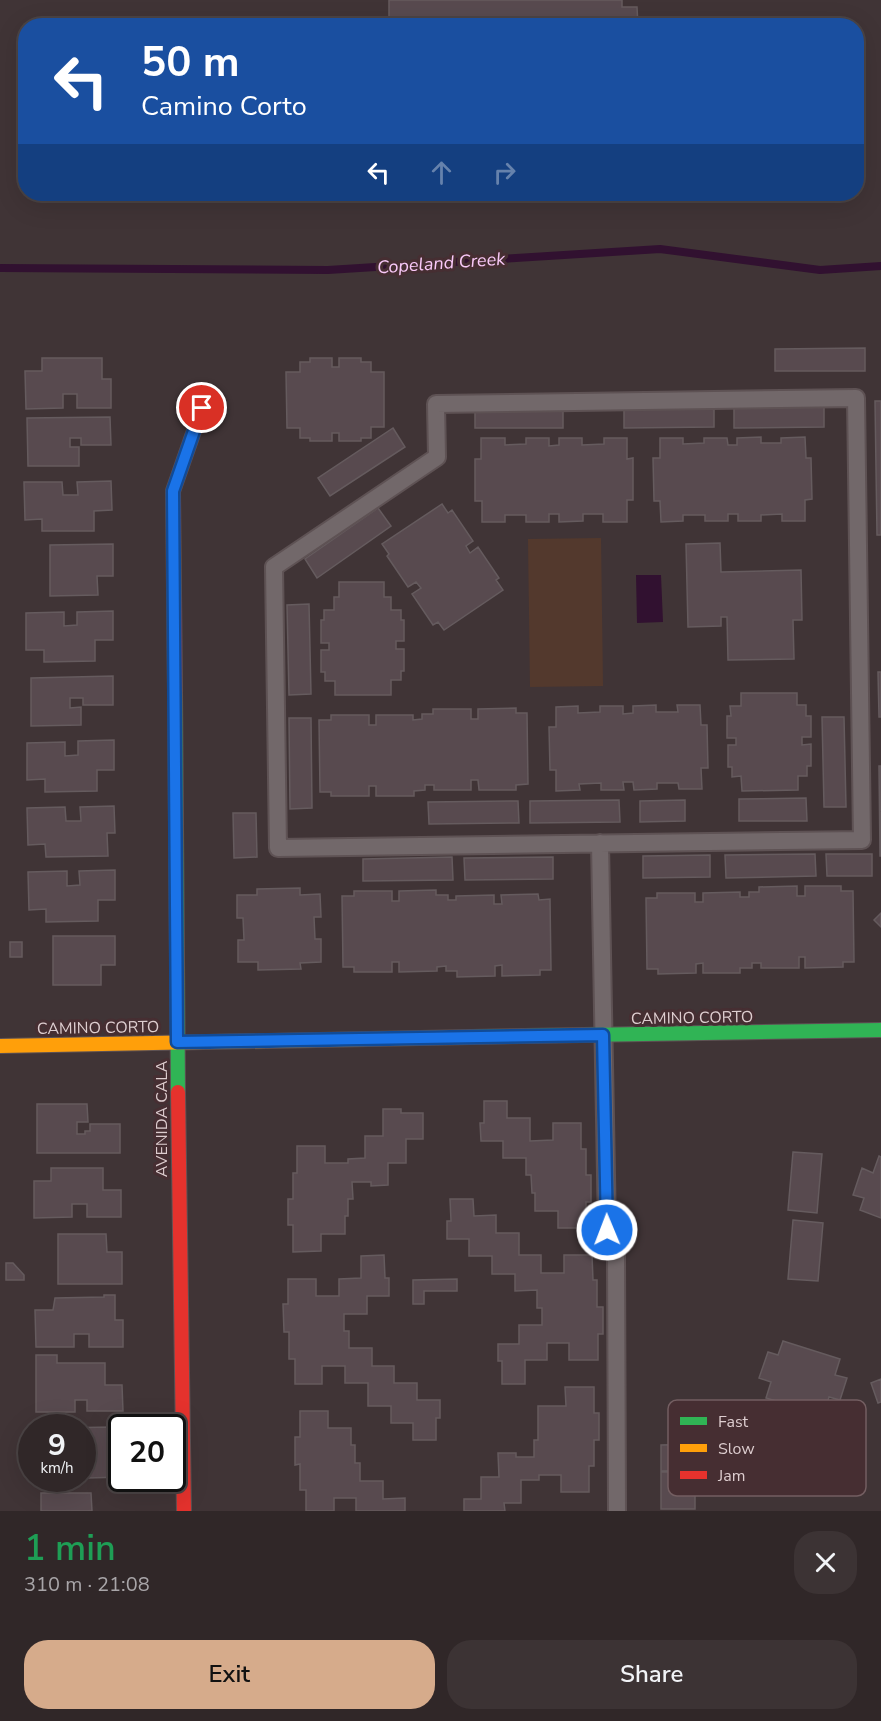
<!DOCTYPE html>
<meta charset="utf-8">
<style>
body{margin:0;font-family:"Nunito Sans",sans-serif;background:#3c3334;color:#f1f3f6;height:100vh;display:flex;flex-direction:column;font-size:22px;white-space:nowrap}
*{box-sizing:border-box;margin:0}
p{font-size:20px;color:#a8a5a8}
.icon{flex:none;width:33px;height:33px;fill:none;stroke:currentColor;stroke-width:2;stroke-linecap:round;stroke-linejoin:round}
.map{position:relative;height:1511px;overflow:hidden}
.details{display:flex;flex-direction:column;background:#302728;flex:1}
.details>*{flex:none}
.hud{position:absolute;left:18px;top:18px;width:846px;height:183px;border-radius:24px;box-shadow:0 6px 24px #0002,0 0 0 2px #4b4445;background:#1a4fa0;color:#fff;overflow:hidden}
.speed{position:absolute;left:18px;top:1414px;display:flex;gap:12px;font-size:30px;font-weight:700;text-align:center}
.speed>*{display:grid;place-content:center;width:78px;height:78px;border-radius:50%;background:#302728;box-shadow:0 6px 24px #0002,0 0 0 2px #4b4445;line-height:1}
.speed small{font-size:15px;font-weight:400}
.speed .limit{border:3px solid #111;border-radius:9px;background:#fff;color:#111}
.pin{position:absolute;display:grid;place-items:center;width:51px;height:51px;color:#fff;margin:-26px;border:3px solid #fff;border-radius:50%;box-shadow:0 2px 6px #0007}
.me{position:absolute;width:66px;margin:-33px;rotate:359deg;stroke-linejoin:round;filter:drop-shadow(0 0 4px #0008)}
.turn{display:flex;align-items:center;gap:21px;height:126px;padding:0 24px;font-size:27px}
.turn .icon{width:78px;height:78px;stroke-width:2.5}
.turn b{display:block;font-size:42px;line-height:51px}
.lanes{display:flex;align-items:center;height:57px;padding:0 24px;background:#0003;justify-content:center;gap:30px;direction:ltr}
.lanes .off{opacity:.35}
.round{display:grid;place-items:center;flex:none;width:63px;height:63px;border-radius:24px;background:#3c3334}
.overview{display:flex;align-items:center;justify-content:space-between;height:102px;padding:0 24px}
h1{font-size:36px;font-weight:600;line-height:45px;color:#1e9e55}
.button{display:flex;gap:12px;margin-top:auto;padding:12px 24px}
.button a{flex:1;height:69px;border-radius:24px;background:#d6ab8b;color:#111;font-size:24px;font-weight:600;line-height:69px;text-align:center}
.button a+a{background:#3c3334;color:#f1f3f6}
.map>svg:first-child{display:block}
.green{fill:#53392d}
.water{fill:#311130}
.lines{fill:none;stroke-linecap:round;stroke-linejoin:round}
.stream{stroke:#311130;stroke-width:8}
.building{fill:#584a4f;stroke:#655b5e;stroke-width:1.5}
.lane-casing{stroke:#5e5254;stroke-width:20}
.fast-casing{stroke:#5e5254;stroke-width:16}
.slow-casing{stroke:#5e5254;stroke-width:16}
.jam-casing{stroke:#5e5254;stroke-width:16}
.lane{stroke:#72686a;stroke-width:16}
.fast{stroke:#30b455;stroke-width:14}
.slow{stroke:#ff9f0a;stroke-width:14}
.jam{stroke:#e5322d;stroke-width:14}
.route-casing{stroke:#114b97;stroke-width:15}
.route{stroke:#1a73e8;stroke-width:10}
.labels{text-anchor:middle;stroke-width:6;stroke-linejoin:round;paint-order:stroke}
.street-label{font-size:16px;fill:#ddcdcf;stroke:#462e32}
.water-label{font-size:18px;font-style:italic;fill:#f9c9f8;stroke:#462e32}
.key{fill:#462e32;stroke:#735e61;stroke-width:1.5}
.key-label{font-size:16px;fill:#ddcdcf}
</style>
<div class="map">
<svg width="881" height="1511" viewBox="0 0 881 1511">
<rect width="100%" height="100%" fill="#403436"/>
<!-- green -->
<path class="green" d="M601 538 603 686 530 687 528 539Z"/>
<!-- water -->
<path class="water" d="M636 575H661L663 622 637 623Z"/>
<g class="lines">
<!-- stream -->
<path class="stream" d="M0 268 328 270 660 249 820 270 881 266"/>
</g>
<!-- building -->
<path class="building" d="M389 0H622V7H637L638 26H389Z
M865 348V371H775V349Z
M42 358H102V379H111V408H77V394H63V408L26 409 25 371H42Z
M310 358H332V367H339V358H361V362H371V372H384V427H371V438H361V441H339V433H332V441H310V438H300V428H287L286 372H300V362H310Z
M875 401H881V535H877Z
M824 404V427L734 428V405Z
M624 405H714V427L624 428Z
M475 406H563V428H475Z
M110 417 111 445H81V438H70V447H79V466H28L27 418Z
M393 428 405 447 330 496 318 478Z
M761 437V443H781V438L805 437 806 458H811L812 499 805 500V521H782V514L761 515V521H738V514H728V521H705V515H683V521L661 522 660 501H654L653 458H660V438H683V444L704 443V438H727L728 445H737V438Z
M481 438H505V445L526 444V438H549V446L559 445V438H582V445L604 444V438H627V459L633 458V500H627V522H603V514H583V521L559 522V514H549V522H526V515H505V522H482V501H475V459H481Z
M111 481 112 510 94 511V531H42V519L25 520 24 482H62L63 495H78L77 482Z
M442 504 448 513 452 510 473 541 466 546 470 553 478 547 499 578 496 580 503 590 444 630 438 622 433 625 412 594 421 588 416 582 408 587 387 556 389 554 382 544Z
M378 508 391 526 317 578 305 559Z
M720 543 721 572 801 570 802 620H793L794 659 728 660 727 617H721V626L688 627 686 544Z
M113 544V576H97L98 595 50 596V545Z
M339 582H384V597H391V610H401V620H404V641H396V649H404V671H401V680H391V695H335V681H325V672H321V650H329V643H321V620H324V610H334V597H339Z
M309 604 311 694 289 695 287 605Z
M113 611V640H95V661L44 662V650H26V613L64 612V626L77 625V612Z
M878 672H881V717H879Z
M113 676V705H83V698H70V708L81 707V725L31 726V678Z
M741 693H797V705H806V716H811V737H802V745L811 744V766H807V776H798V790L742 791 741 776 732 777V767H728V745H736V738H727V716H731L730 706H741Z
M656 705V712H678L677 705H700L701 725H707L708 768H701L702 789H679L678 783H657V789L634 790 633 782H623L624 790H601V783L579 784 580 790 556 791V770H550L549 727H556V707L578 706V713L600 712V706H623V714L633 713V706Z
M516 708V713H527L528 784 516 785V790H479L478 780H471V790H434V785H425V790L414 791V796H376V786H369V796H331V792H320L319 720H331V715H369V725H376V715H413V720L422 719V714H433V709H471V719H478V709Z
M822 717H844L846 807H824Z
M289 718H311L312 808 290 809Z
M114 740V770H97V791L45 792V779L27 780V743L65 742V756L78 755V741Z
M879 766H881V856H880Z
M806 798 807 821H739V799Z
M619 800 620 822 530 823V801Z
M685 800V821L640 822V801Z
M518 801 519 823 429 824 428 802Z
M114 806 115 833H107L108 856 46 857 45 844 28 845 27 808 65 807 66 821H81L80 807Z
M233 813H256L257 857 234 858Z
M815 854 816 876 726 878 725 855Z
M826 854H872V876H827Z
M710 855V877L643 878V856Z
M452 857 453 880 363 881V859Z
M553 857V879L465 880 464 858Z
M115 870V900H98V921L46 922V909L29 910 28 872 67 871V886L80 885 79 871Z
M797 886V896H805V886H841V891H853L854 962H843V967L805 968V957H799V968H761V963H752V968H740V973H703V963L696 964V973L658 974V969H647L646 898H657V893H695V902H703V893L740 892V897H749V892H759V887Z
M300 888V895L320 894 321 917H314L315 939H321V962L300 963 301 969 258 970V962H238V940H244L243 918H237V895H257V889Z
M436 890V895H448V900H456V896L494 895V904H502L501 895 538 894 539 900 550 899 551 970H540V975L502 976V965L495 966V976L457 977V971H446V966L437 967V971L399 972V962H392V972H354V967H343L342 896H354V891H392V901H399V891Z
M881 913V927L874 920Z
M53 936H115V965H101V985H53Z
M10 942H22V957H10Z
M484 1101H507V1118H530V1141L553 1140V1123H581V1149H586V1175H591V1202H586V1228H558V1211H535V1193H532L531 1175H526V1158H503V1141H481L480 1123H484Z
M37 1104H87L88 1122H77V1134H85V1131H90V1124H120V1153H37Z
M383 1109H401V1113H423V1139H406V1163H388V1185L371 1186V1182H352L353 1199H348V1216H345V1234H321V1251L293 1252V1225H288V1199H293V1173H297V1146H325V1163H348V1159L365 1158V1136H383Z
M793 1152 822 1154 817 1213 788 1210Z
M879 1156 881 1157V1218L860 1210 864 1198 853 1195 862 1168 873 1173Z
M51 1168H103V1190H121V1217H87V1204H72V1217L34 1218V1181H51Z
M450 1199H473L474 1216 496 1215V1233H519V1255H541V1273H564V1255H592L593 1280H597V1307H603V1334H598V1360H569V1343H547V1360H525V1384H502V1361H498V1344H519V1325H542V1308H537V1290L515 1291V1274H492V1256H469V1239H447V1221H451Z
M793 1220 823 1223 818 1281 788 1279Z
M58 1234H106L107 1252H122V1284H58Z
M384 1255 385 1278H389V1296H367V1314H344V1331H349V1348H372V1366H394V1383H417V1400H440V1418H436V1440H413V1423H391V1406H368V1383H345V1366H322V1384H295V1359H289V1332H284L283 1304H288V1279H316V1296H339V1279L361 1278V1256Z
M6 1263H13L24 1275V1280H6Z
M457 1279V1291H424V1304H413V1280Z
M104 1295H115V1320H123V1347H89V1334H74V1347H36L35 1310H53L55 1298 104 1297Z
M783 1341 840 1359 835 1375 847 1378 840 1400 829 1397 824 1415 766 1398 771 1382 759 1378 768 1352 778 1355Z
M36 1355H57V1363H105V1385H122L123 1411H87V1400H75V1412H36Z
M881 1379V1402L878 1403 871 1383Z
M565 1387H594V1413H599V1440H594V1466H589V1492H561V1475H539V1480H521V1503H504L505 1511H464V1499H481V1477H499L498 1453H516V1457H534V1440H538V1406H566Z
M300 1411H328V1428H351V1445H355V1463H360V1481H383V1499L405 1498V1511H356V1498H334V1511H306V1490H300V1464L295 1465V1437H300Z
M113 1427V1448H122V1477L88 1478V1465H82V1428H54Z
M704 1444V1470L661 1471V1445Z
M661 1472H695V1509H661Z
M41 1493H91L92 1511H41Z"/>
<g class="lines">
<!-- lane casing -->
<g class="lane-casing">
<path id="lane" d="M856 398 862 840 278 848 274 567 437 457 436 404Z
M600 843 607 1230 616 1256 617 1511"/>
</g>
<!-- fast casing -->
<g class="fast-casing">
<path id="fast" d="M175 691 178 1092
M471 1037 881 1030"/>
</g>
<!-- slow casing -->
<g class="slow-casing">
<path id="slow" d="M0 1046 471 1037"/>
</g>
<!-- jam casing -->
<g class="jam-casing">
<path id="jam" d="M175 691 173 491 202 408
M178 1092 184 1511"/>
</g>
<!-- lane -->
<use href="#lane" class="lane"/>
<!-- fast -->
<use href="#fast" class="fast"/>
<!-- slow -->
<use href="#slow" class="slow"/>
<!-- jam -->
<use href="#jam" class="jam"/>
</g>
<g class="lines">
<!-- route casing -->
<g class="route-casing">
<path id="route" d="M202 408 173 491 177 1042 603 1035 607 1230"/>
</g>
<!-- route -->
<use href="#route" class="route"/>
</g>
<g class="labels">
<!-- street labels -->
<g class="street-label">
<text transform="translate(692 1017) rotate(-1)" y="6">CAMINO CORTO</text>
<text transform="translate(98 1027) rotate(-1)" y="6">CAMINO CORTO</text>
<text transform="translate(161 1119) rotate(-90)" y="6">AVENIDA CALA</text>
</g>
<!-- water labels -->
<g class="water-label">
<text transform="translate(441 263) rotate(-4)" y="6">Copeland Creek</text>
</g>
</g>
<!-- legend -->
<rect x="668" y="1400" width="198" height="96" rx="9" class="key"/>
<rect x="680" y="1417" width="27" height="8" fill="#30b455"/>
<rect x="680" y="1444" width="27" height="8" fill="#ff9f0a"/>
<rect x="680" y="1471" width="27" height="8" fill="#e5322d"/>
<g class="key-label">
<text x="718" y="1427">Fast</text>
<text x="718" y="1454">Slow</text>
<text x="718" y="1481">Jam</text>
</g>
</svg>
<div class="speed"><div>9<small>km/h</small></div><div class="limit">20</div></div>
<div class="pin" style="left:202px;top:408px;background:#d93025"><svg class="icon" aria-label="arrive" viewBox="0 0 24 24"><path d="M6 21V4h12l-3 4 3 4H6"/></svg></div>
<svg class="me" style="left:607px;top:1230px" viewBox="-20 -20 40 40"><circle r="17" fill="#1a73e8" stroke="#fff" stroke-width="3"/><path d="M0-11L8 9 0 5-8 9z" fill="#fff"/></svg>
<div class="hud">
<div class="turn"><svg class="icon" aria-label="left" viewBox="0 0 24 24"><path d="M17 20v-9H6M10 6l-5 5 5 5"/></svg><div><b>50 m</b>Camino Corto</div></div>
<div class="lanes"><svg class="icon" aria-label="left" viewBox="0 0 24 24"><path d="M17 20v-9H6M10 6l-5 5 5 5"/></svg><svg class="icon off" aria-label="ahead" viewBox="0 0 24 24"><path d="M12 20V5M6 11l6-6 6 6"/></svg><svg class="icon off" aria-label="right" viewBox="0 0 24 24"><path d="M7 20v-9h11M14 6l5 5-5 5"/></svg></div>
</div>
</div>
<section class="details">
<div class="overview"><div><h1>1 min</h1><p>310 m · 21:08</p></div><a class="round"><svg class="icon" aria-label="close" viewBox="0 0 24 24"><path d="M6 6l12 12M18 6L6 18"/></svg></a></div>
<div class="button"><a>Exit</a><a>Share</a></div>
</section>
